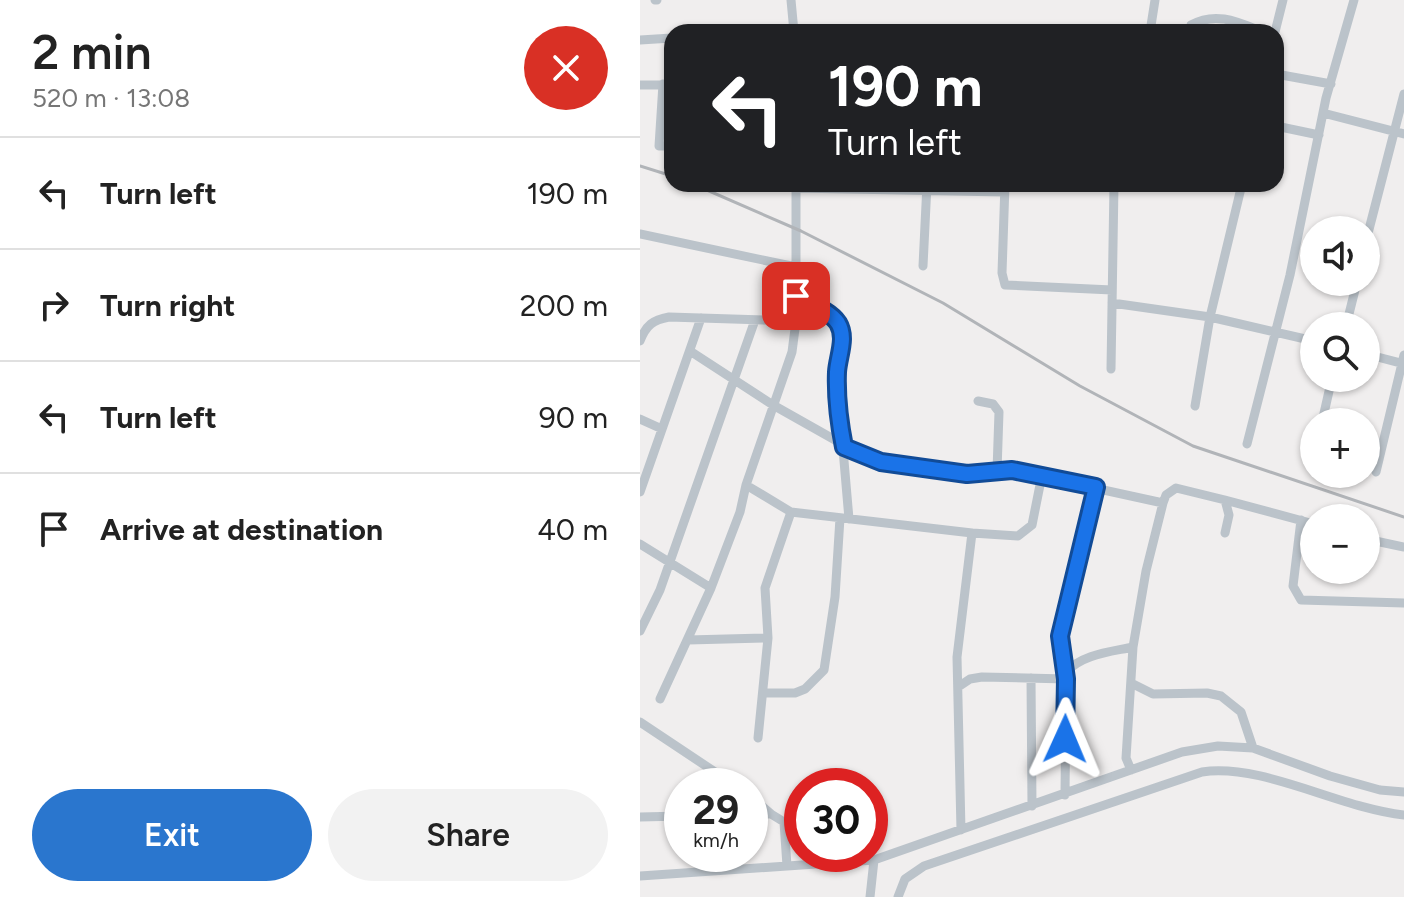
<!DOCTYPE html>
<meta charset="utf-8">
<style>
body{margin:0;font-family:Figtree,sans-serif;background:#f2f2f2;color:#222;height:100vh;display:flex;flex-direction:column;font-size:30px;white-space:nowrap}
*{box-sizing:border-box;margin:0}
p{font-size:26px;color:#767676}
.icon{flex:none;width:44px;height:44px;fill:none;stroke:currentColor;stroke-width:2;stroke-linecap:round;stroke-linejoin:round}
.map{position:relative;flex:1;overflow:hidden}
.sheet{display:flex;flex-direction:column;background:#fff;width:640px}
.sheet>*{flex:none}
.top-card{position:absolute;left:24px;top:24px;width:620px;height:168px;border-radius:24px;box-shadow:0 2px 6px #0004;background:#202124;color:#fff;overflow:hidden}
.controls{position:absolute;left:660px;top:216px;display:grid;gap:16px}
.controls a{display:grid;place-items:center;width:80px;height:80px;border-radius:50%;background:#fff;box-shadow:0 2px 6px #0004;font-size:40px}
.speed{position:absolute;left:24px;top:768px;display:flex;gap:16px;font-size:40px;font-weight:700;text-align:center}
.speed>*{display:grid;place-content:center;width:104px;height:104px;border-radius:50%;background:#fff;box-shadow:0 2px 6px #0004;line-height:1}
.speed small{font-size:20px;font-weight:400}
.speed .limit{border:12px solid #d22;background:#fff;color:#111}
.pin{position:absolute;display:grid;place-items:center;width:68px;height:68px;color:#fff;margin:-34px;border-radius:16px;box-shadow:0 4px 12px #0006}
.me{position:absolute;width:88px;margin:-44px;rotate:1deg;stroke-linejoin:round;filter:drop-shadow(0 0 6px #0008)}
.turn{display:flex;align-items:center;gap:28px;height:168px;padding:0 32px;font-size:36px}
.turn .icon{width:104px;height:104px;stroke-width:2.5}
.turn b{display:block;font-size:56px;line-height:68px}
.round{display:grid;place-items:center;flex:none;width:84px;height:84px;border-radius:42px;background:#f2f2f2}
.head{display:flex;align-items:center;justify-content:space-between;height:136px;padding:0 32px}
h1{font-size:48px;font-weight:600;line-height:60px}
.button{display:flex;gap:16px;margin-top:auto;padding:16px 32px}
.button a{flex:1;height:92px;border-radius:48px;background:#2a76ce;color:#fff;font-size:32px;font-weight:600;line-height:92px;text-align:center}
.button a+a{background:#f2f2f2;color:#222}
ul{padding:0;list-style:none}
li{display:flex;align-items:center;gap:24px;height:112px;padding:0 32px;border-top:2px solid #e0e0e0}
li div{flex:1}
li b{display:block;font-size:30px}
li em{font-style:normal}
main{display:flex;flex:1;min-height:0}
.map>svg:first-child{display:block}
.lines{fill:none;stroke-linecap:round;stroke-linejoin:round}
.minor{stroke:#bbc3ca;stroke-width:9}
.rail{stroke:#b1b4b8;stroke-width:3}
.route-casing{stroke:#114b97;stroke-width:20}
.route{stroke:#1a73e8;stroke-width:14}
</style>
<main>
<section class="sheet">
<div class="head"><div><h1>2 min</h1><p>520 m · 13:08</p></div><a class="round" style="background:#d93025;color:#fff"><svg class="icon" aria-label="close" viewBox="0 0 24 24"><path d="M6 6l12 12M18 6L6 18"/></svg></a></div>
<ul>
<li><svg class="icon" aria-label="left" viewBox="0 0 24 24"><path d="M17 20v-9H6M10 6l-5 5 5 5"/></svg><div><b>Turn left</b></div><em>190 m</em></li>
<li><svg class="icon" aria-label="right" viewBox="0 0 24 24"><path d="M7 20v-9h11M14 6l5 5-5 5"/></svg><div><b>Turn right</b></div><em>200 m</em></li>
<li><svg class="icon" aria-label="left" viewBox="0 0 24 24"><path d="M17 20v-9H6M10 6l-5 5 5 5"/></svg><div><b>Turn left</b></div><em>90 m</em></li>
<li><svg class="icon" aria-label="arrive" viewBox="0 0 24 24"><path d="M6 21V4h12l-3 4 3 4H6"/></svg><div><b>Arrive at destination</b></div><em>40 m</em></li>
</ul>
<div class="button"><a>Exit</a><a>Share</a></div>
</section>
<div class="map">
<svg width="764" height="897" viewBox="0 0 764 897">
<rect width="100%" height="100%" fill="#f0eeee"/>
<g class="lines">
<!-- minor -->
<path class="minor" d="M15 0H17
M151 0 154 32
M510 32 515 0
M550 32 551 25C576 11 598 22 623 32
M635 32 643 0
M0 40 32 38
M636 74 691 84
M23 84 19 146H32
M0 85H32
M683 113 764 134
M636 126 679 135
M365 184 362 273 365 285 472 290
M156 188 364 192
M0 234 156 267
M726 241 764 94
M283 266 287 184
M156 296 190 315 197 321 202 331 198 391 209 519
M472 303 570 317 674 341
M706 326 717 282
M0 341C6 325 13 320 29 317L156 321
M50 351 133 405 227 458 327 474 372 470 523 503 506 571 493 647 486 758 491 770
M726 354 764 364
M471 369 474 184
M338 401 353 404 359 412 357 471
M555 406 570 317 602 184
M0 419 22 429
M682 422 692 378
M607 444 650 275 686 98 714 0
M672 462 674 455
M736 472 764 355
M106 485 151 512 332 533 378 536 392 525 402 475
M0 492 61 318
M585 500 674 524
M523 503 526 495 536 488 585 500 589 515 585 533
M661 520 653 586 661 600 764 603
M726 539 764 547
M0 544 71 588
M0 631 20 590 115 320
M48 640 128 638
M425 673C442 654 470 652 493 647
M391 678 392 806
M491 683 513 694 567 693 581 696 601 712 613 748
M318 687 330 679 342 677 426 679
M124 693H155L165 689 184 670 195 597 200 518
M20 699 71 588 100 512 106 485 152 352 156 321V184
M0 722 96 786
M118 738 128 638 125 588 151 512
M425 795 426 690 420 636 456 487
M110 796 131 814
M110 814H131L144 822 147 866
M0 817 42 816
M321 830 317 657 332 533
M0 876 234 860 542 752 578 746 613 748 690 776 740 790 764 792
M230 897 234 860
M258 897 265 879 284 866 562 772C623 763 699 808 764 815"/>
<!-- rail -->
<path class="rail" d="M0 166 32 176
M53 184 161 231 303 303 440 386 553 446 764 517"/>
</g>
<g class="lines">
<!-- route casing -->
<g class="route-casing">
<path id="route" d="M156 296C169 303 190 311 198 323 207 338 198 356 197 372 196 397 199 422 204 447L241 462 327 474 372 470 456 487 420 636 426 679 425 739"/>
</g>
<!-- route -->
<use href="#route" class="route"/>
</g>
</svg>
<div class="controls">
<a><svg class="icon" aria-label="sound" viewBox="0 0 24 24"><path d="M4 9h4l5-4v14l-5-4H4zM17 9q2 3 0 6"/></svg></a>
<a><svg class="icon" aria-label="search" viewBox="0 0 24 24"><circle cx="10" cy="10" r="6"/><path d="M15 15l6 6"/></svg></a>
<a>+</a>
<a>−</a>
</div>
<div class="speed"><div>29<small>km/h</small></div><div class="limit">30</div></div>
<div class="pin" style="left:156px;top:296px;background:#d93025"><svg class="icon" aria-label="arrive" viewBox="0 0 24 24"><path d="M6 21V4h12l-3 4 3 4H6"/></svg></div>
<svg class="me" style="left:425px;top:739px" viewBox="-20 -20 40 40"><path d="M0-17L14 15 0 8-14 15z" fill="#1a73e8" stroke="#fff" stroke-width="4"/></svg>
<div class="top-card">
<div class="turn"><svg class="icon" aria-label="left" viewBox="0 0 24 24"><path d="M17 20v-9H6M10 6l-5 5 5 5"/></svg><div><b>190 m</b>Turn left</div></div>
</div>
</div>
</main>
